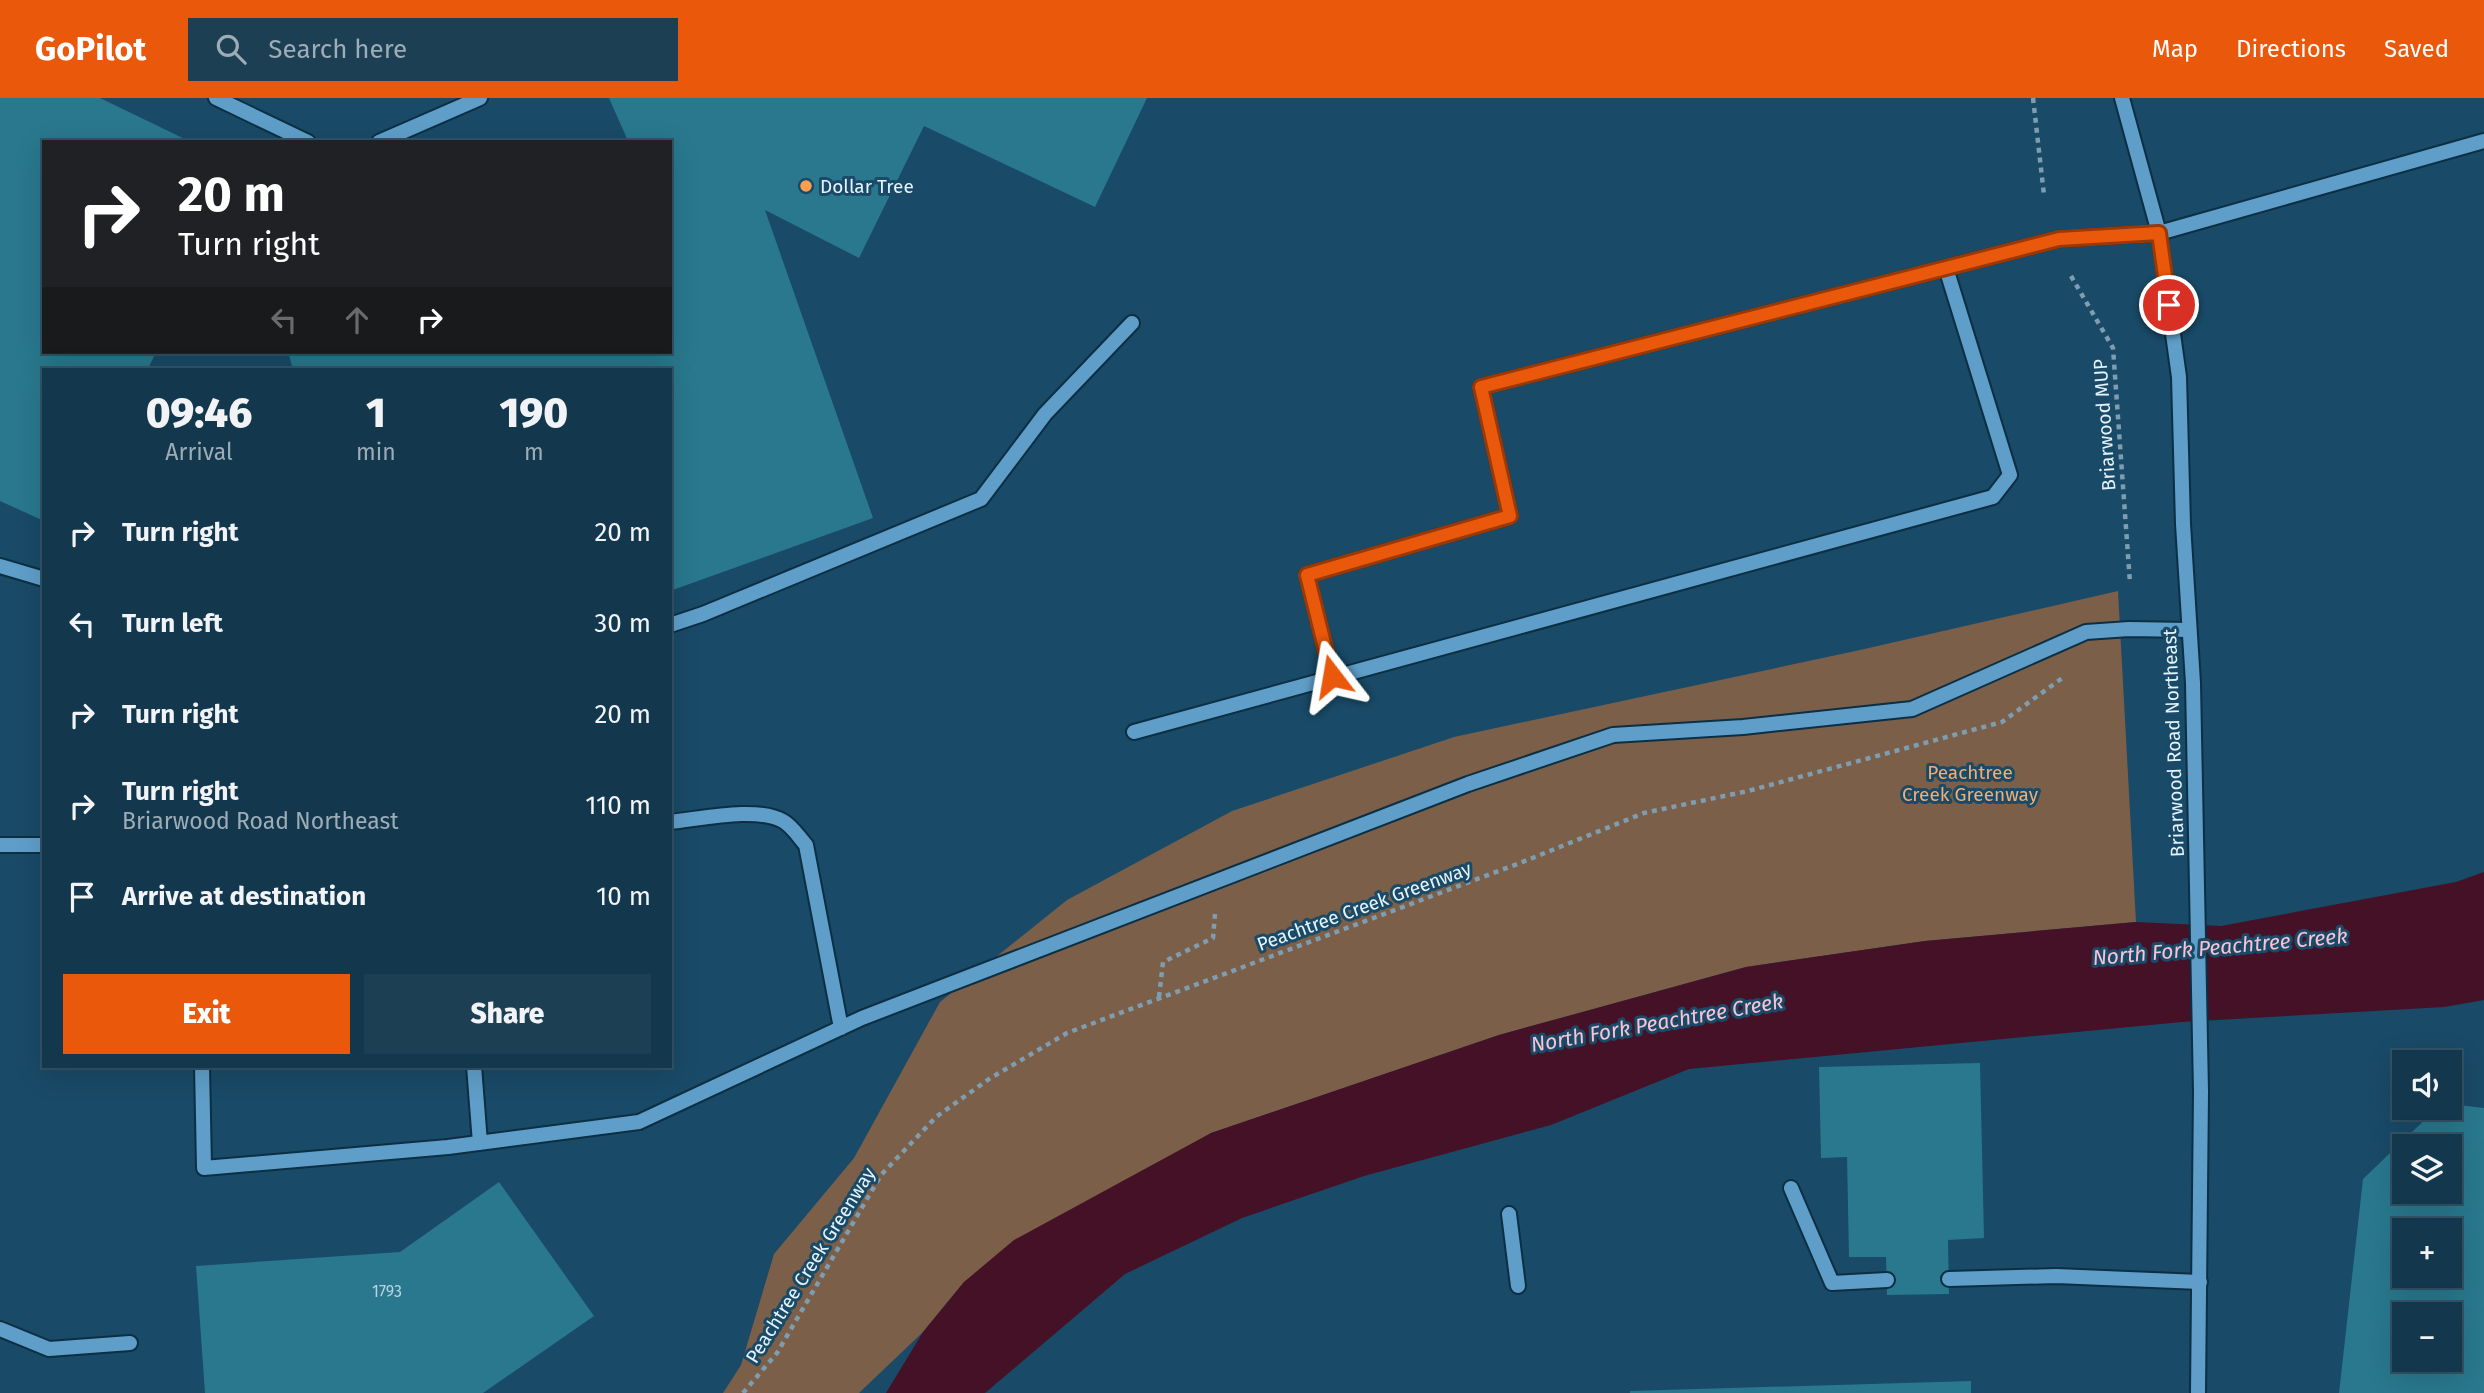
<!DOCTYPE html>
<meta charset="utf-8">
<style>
body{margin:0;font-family:"Fira Sans",sans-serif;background:#1c3f54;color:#f1f3f6;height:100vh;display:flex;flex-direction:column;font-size:26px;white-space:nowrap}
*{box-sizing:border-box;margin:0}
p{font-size:23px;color:#9dacb6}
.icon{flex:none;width:38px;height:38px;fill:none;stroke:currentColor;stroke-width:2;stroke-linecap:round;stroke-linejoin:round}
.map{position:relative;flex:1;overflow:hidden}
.details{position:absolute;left:42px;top:270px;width:630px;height:700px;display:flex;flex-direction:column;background:#13384d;border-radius:0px;box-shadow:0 7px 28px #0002,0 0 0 2px #325265}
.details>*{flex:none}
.top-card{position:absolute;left:42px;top:42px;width:630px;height:214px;border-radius:0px;box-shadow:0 7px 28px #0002,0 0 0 2px #325265;background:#202124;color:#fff;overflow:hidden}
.fabs{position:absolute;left:2392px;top:952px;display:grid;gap:14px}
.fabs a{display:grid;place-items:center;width:70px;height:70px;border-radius:0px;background:#13384d;box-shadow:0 7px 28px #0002,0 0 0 2px #325265;font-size:35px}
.pin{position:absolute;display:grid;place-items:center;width:60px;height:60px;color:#fff;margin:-30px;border:4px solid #fff;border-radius:50%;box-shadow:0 2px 7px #0007}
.me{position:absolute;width:77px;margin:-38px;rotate:346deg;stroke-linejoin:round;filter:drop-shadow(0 0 5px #0008)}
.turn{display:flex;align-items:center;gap:24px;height:147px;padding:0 21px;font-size:32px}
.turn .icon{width:91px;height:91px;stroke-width:2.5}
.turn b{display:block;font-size:49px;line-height:60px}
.lanes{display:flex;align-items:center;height:66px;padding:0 21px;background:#0003;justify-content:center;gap:35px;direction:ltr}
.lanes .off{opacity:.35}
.eta{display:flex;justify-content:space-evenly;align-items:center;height:119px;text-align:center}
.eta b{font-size:42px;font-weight:800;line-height:49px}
.button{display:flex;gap:14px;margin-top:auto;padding:14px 21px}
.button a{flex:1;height:80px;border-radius:0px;background:#ea580c;color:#fff;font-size:28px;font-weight:800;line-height:80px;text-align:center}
.button a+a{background:#1c3f54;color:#f1f3f6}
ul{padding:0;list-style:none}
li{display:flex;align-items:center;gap:21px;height:91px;padding:0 21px}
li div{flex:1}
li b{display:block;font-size:26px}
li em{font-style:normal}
header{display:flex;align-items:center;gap:42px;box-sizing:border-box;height:98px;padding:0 35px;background:#ea580c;color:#fff}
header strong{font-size:33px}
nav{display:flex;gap:38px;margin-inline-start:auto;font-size:24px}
.search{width:490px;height:63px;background:#1c3f54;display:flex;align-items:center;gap:18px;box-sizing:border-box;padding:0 24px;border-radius:0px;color:#9dacb6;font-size:26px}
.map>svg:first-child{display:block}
.green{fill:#7b5f49}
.water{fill:#441126}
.building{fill:#29788d;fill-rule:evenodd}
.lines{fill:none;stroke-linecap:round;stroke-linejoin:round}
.service-casing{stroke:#0c2f43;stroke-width:18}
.minor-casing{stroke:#0c2f43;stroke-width:18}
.tertiary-casing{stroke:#0c2f43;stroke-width:18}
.path{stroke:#7e9db0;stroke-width:4.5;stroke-dasharray:5 5;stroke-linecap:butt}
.service{stroke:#5f9ec8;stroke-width:14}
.minor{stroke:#5f9ec8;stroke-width:14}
.tertiary{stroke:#5f9ec8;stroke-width:14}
.route-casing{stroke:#983908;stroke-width:18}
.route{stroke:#ea580c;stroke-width:12}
.poi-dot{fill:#fa9f4f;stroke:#194a67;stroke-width:2.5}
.labels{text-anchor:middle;stroke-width:6;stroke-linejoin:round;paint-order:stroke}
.number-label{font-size:16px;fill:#b7d4e0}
.poi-label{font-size:19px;fill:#e6f3fc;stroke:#194a67;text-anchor:start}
.street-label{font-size:19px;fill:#e6f3fc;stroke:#194a67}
.park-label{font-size:19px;fill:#f4ad73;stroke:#194a67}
.water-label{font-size:21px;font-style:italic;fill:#fac2d3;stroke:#194a67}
</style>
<header>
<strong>GoPilot</strong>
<div class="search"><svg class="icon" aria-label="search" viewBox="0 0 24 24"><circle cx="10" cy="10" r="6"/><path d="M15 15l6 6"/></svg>Search here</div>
<nav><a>Map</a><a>Directions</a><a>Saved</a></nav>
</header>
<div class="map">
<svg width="2484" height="1295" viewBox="0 0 2484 1295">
<rect width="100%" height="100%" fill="#194a67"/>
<!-- green -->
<path class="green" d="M2118 493 2136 824 1925 843 1746 869 1499 937 1211 1035 964 1184 923 1234 859 1295H723L741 1267 774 1156 854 1060 940 904 1067 802 1232 713 1454 639 1860 552Z"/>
<!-- water -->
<path class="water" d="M2484 774V902L2444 909 2182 924 1689 971 1551 1027 1364 1078 1242 1120 1125 1176 985 1295H886L923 1234 964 1184 1014 1142 1211 1035 1499 937 1746 869 1925 843 2136 824 2221 828 2456 784Z"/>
<!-- building -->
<path class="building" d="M0 0H100L191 44H44V254H156L148 271H44V423L0 403Z
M609 0H1147L1095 109 924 28 859 160 765 112 873 420 670 493V271H293L288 254H670V44L628 43Z
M1980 965 1984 1140 1948 1142 1949 1196 1887 1197 1886 1159H1849L1847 1059 1821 1060 1819 969Z
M2450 1006 2484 1010V1295H2339L2363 1081 2437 1010H2450ZM2404 1048H2450V1094H2404ZM2404 1132H2450V1178H2404ZM2404 1216H2450V1262H2404Z
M499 1084 594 1218 483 1295H205L196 1168 400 1154Z
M1971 1283V1295H1630V1293Z"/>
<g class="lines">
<!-- service casing -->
<g class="service-casing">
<path id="service" d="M216 0 308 44
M379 44 480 0
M0 468 44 481
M670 527 703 516 981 401 1045 316 1132 225
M1332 578 1307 477 1510 418 1481 289 2059 141 2159 135
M1134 634 1993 399 2010 377 1946 170
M670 724C701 721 756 708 783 723 792 728 799 739 806 747L841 930
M0 747H44
M202 968 204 1070 448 1049 639 1024 862 920 1468 686 1613 637 1743 629 1912 611 2086 534 2129 531 2189 532
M474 968 480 1045
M1791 1090 1832 1185 1887 1182
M1509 1116 1518 1188
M1949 1181 2056 1178 2200 1184
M0 1231 49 1251 130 1245"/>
</g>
<!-- minor casing -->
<g class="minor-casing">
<path id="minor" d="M2159 135 2484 43"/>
</g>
<!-- tertiary casing -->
<g class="tertiary-casing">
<path id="tertiary" d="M2122 0 2159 135 2179 279 2183 426 2193 585 2201 994 2198 1295"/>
</g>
<!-- path -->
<path class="path" d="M2033 0 2044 97
M2071 178 2113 250 2130 485
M1159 899 1163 864 1213 840 1215 816
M743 1295 777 1255 881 1077 936 1019 989 981 1067 935 1520 765 1644 715 1748 693 2002 624 2065 578"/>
<!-- service -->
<use href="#service" class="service"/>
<!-- minor -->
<use href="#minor" class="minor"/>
<!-- tertiary -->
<use href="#tertiary" class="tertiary"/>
</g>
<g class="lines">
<!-- route casing -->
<g class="route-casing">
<path id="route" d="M1332 578 1307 477 1510 418 1481 289 2059 141 2159 135 2169 207"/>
</g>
<!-- route -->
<use href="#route" class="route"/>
</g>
<!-- markers -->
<circle class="poi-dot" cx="806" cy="88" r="7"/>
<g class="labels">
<!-- number labels -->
<g class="number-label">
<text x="387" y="1199">1793</text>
</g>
<!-- poi labels -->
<g class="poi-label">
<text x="820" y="95">Dollar Tree</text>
</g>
<!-- street labels -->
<g class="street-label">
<text transform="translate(2104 327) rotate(-94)" y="7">Briarwood MUP</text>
<text transform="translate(2173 645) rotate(-92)" y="7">Briarwood Road Northeast</text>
<text transform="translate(1364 808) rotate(-20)" y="7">Peachtree Creek Greenway</text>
<text transform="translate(810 1167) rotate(-58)" y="7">Peachtree Creek Greenway</text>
</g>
<!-- park labels -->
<g class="park-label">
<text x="1970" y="681">Peachtree<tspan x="1970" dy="22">Creek Greenway</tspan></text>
</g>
<!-- water labels -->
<g class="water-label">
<text transform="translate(2220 849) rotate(-5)" y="7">North Fork Peachtree Creek</text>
<text transform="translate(1657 925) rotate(-10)" y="7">North Fork Peachtree Creek</text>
</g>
</g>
</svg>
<div class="fabs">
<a><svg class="icon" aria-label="sound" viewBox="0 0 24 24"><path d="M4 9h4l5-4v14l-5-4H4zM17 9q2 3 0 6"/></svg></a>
<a><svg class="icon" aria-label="layers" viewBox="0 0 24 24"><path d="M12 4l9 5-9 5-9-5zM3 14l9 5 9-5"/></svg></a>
<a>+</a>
<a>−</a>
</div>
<div class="pin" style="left:2169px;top:207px;background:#d93025"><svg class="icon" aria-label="arrive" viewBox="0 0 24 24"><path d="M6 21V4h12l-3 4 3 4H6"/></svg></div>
<svg class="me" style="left:1332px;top:578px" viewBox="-20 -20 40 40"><path d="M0-17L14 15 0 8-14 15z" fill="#ea580c" stroke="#fff" stroke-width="4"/></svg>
<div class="top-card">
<div class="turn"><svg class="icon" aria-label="right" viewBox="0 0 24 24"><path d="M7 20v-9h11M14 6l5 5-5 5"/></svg><div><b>20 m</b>Turn right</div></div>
<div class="lanes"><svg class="icon off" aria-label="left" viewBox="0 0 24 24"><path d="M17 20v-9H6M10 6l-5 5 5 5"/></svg><svg class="icon off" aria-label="ahead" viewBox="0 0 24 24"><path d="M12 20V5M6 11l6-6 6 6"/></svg><svg class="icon" aria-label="right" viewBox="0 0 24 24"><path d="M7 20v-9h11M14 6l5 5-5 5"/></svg></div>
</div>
<section class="details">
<div class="eta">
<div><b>09:46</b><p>Arrival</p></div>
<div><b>1</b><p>min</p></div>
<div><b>190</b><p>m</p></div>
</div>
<ul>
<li><svg class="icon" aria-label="right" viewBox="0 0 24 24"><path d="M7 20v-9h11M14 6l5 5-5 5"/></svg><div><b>Turn right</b></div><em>20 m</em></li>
<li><svg class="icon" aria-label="left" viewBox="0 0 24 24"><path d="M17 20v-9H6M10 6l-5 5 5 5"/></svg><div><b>Turn left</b></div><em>30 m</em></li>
<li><svg class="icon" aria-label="right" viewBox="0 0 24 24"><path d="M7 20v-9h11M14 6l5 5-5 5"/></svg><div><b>Turn right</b></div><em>20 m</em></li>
<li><svg class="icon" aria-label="right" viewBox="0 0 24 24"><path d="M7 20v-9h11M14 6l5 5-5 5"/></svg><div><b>Turn right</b><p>Briarwood Road Northeast</p></div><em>110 m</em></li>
<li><svg class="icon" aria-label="arrive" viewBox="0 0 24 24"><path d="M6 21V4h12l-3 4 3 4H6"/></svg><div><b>Arrive at destination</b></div><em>10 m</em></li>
</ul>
<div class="button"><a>Exit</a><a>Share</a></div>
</section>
</div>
